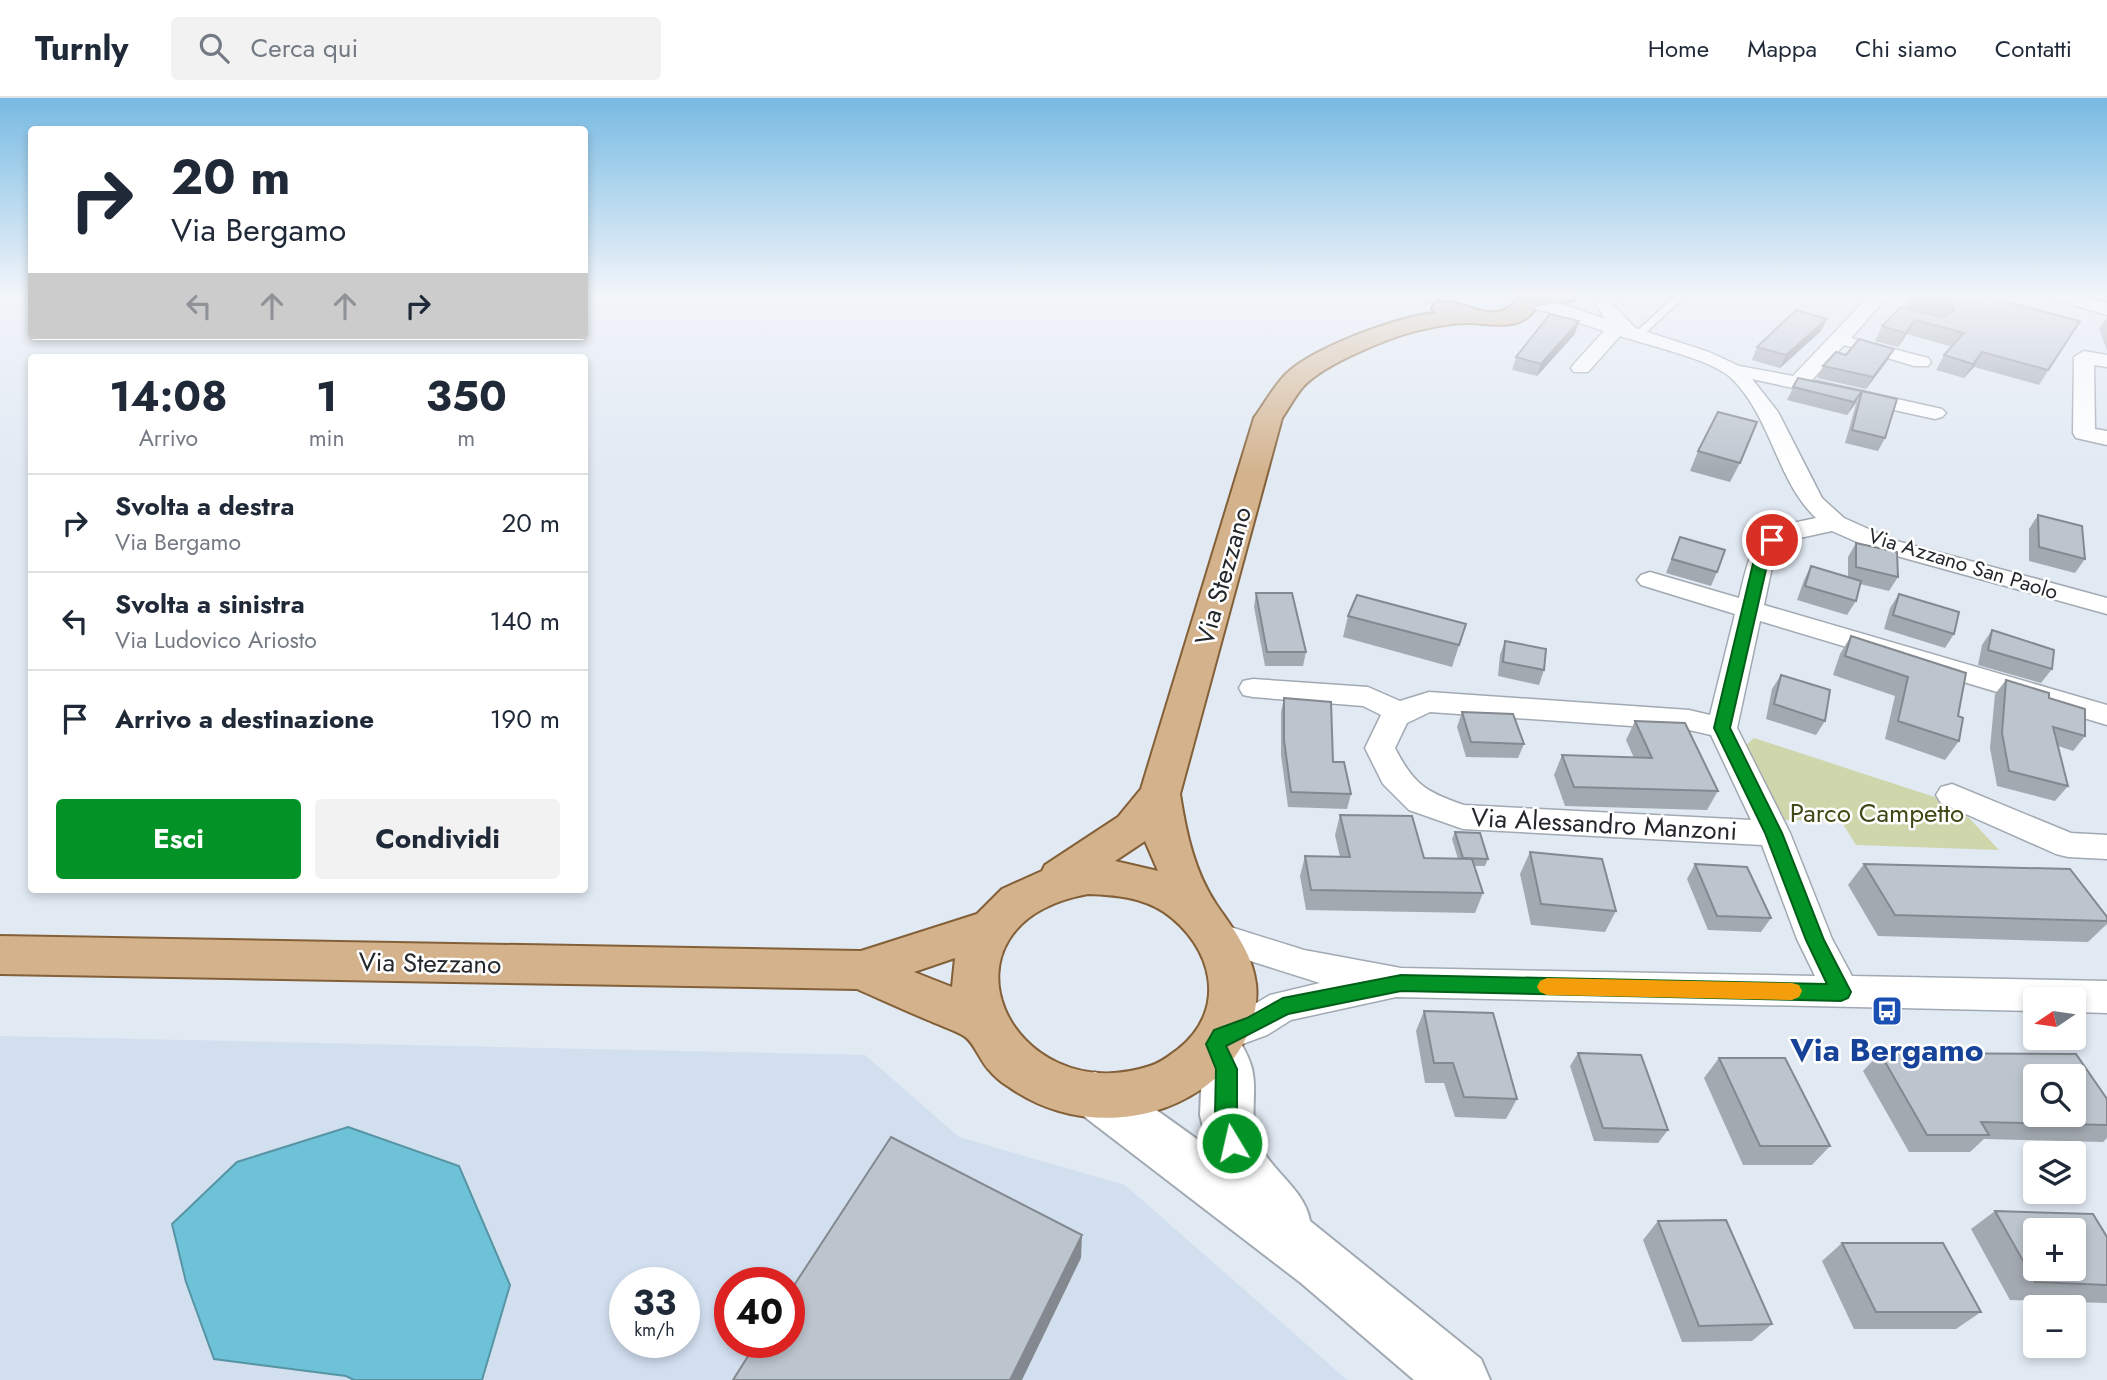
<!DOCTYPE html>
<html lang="it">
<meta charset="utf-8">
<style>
body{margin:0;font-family:Jost,sans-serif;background:#f2f2f3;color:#1f2937;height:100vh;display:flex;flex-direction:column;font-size:26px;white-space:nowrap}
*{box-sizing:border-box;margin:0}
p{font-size:23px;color:#747a83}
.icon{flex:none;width:38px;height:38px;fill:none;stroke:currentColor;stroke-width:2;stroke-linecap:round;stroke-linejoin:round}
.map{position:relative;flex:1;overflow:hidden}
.panel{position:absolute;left:28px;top:256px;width:560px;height:539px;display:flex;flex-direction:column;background:#fff;border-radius:7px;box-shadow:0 4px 10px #0003}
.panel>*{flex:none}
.hud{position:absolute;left:28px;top:28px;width:560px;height:214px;border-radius:7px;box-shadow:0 4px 10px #0003;background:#fff;color:#1f2937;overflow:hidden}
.needle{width:46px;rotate:257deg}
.tools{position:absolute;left:2023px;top:889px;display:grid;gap:14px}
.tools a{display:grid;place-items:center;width:63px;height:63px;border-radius:7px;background:#fff;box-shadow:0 4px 10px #0003;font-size:35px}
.speed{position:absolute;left:609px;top:1169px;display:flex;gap:14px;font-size:35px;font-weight:700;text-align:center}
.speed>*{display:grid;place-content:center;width:91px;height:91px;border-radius:50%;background:#fff;box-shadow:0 4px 10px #0003;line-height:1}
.speed small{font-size:18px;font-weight:400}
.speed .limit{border:10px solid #d22;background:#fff;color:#111}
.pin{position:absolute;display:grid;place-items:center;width:60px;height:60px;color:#fff;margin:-30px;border:4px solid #fff;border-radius:50%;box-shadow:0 2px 7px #0007}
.me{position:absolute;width:77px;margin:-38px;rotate:351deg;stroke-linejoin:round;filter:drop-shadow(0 0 5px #0008)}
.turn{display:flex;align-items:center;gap:24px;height:147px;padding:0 28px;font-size:32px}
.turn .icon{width:91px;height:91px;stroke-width:2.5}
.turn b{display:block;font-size:49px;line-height:60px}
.lanes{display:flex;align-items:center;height:66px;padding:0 28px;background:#0003;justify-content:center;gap:35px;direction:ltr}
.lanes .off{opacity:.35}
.eta{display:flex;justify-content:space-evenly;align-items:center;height:119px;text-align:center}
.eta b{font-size:42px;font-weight:700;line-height:49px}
.cta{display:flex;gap:14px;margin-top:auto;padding:14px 28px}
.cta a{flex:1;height:80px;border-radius:7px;background:#039226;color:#fff;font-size:28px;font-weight:700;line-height:80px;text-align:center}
.cta a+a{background:#f2f2f3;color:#1f2937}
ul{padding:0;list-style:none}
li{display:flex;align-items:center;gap:21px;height:98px;padding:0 28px;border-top:2px solid #e0e1e3}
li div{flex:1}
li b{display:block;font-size:26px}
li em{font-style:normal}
header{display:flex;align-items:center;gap:42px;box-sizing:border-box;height:98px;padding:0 35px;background:#fff;border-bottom:2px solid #e0e1e3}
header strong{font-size:33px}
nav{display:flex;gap:38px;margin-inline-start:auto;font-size:24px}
.search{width:490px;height:63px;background:#f2f2f3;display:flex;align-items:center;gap:18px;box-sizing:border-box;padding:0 24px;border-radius:7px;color:#747a83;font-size:26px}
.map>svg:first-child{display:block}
.built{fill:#d2dfef;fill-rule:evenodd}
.green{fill:#cfd6ab}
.water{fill:#6dc2d8;stroke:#5794a4;stroke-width:2}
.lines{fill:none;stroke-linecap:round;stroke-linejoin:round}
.lane-casing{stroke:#a1a9b2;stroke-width:4}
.street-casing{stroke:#a1a9b2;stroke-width:3}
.secondary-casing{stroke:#a1a9b2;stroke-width:4}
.primary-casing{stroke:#836038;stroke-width:4}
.lane{fill:#fff;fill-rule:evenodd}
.street{fill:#fff;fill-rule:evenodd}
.secondary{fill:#fff;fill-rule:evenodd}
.primary{fill:#d3b28c;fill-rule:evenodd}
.wall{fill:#a2a9b0}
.shaded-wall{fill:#848990}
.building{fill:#bcc4cd;stroke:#848990;stroke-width:2;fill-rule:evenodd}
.route{fill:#039226;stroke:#025f19;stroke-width:2}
.slow{fill:#f59e0b}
.labels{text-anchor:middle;stroke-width:5;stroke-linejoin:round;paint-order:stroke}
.far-street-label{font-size:21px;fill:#24272b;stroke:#fff}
.street-label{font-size:26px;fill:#24272b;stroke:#fff}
.park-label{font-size:26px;fill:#424816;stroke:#fff}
.near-transit-label{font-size:32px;font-weight:bold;fill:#164399;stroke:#fff}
</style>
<header>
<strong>Turnly</strong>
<div class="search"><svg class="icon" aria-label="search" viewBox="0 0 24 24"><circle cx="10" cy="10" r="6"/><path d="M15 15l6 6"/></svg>Cerca qui</div>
<nav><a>Home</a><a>Mappa</a><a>Chi siamo</a><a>Contatti</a></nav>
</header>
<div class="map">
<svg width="2107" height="1282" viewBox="0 0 2107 1282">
<rect width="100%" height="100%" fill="#e1e9f3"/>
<!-- built -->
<path class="built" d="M0 938 865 957 959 1039 1125 1087 1347 1282H0ZM625 1185H684V1244H625ZM730 1185H789V1244H730Z"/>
<!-- green -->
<path class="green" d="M1754 640 1956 706 1999 752 1856 747 1841 723 1785 722 1744 649Z"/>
<!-- water -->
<path class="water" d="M348 1029 459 1068 510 1187 482 1282H354L346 1278 214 1261 186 1184 172 1126 237 1064Z"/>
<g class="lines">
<!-- lane casing -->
<g class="lane-casing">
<path id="lane" d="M1677 197H1686L1642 238H1636V234Z"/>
</g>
<!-- street casing -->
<g class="street-casing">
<path id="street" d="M1420 197H1440L1441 199 1432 204Z
M1602 197H1620L1614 206 1616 210 1635 230 1709 254 1739 268 1793 278 1870 197H1889L1851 240 1928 260 1931 264 1928 268H1914L1844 247 1812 282 1942 311 1946 315 1942 319 1935 321 1752 281 1778 314 1822 400 1844 420 1893 442 2107 500V516L1875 452 1832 433 1795 441 1775 455 1764 507 2107 607V627L1760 523 1737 630 1790 735 1832 841 1852 878 2107 883V915L2074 914V901H2035V913L1396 899 1291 922 1267 937 1221 954 1208 950 1202 938 1208 926 1241 914 1270 897 1320 885 1206 849 1201 839 1206 829 1218 825 1304 852 1401 870 1815 878 1797 841 1762 747 1463 731 1409 712 1383 686 1365 650 1381 617 1363 608 1253 599 1243 597 1239 590 1243 583 1253 581 1368 589 1400 603 1429 594 1689 612 1710 617 1735 516 1641 487 1637 482 1641 477 1650 474 1739 500C1753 442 1754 432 1816 420 1776 382 1771 317 1730 279 1710 261 1647 247 1620 238L1588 274H1574L1571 270 1574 266 1604 233 1541 212 1521 210 1518 206C1531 191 1587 215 1605 221L1596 206ZM1430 614 1689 632 1711 637 1751 722 1464 707C1426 694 1414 687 1395 650L1407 625Z
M2051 197H2081L2107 205V217L2054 201Z
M2084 253 2107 257V269L2094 267 2095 331 2107 333V347L2076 340 2073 335 2074 259Z
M1952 686 2071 735 2107 737V761L2068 759 2056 756 1941 705 1936 697 1941 689Z"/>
</g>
<!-- secondary casing -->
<g class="secondary-casing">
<path id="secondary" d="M1216 924 1233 931C1239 943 1249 957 1252 971 1258 996 1248 1021 1259 1046 1272 1074 1305 1092 1310 1123L1481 1261 1490 1282H1414L1301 1185 1077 1013 1070 997 1077 981 1095 974 1113 981 1208 1049 1200 1017 1202 971 1192 946 1199 931Z"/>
</g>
<!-- primary casing -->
<g class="primary-casing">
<path id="primary" d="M1525 197H1576L1573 202 1536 209C1521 235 1491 225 1467 225 1454 225 1437 228 1424 231 1394 237 1323 266 1303 289 1295 298 1289 310 1282 320L1180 696C1186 734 1194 773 1216 806 1233 831 1252 854 1256 886 1260 922 1240 961 1212 983 1155 1030 1069 1032 1009 989 1002 985 994 978 989 972 980 963 974 944 964 938 954 932 941 928 930 923 906 913 882 902 857 891L0 876V838L861 853 977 816 1002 791 1042 773 1045 767 1118 719 1141 691 1254 320C1264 306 1274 288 1286 276 1314 249 1397 219 1435 215L1432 210 1436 205C1465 198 1495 234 1519 199ZM1145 743 1158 773 1115 763ZM1088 796C1115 797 1141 799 1164 814 1213 848 1229 912 1177 952 1169 958 1160 965 1150 968 1009 1014 924 826 1088 796ZM955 860 952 889 914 874Z"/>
</g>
<!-- lane -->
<use href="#lane" class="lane"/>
<!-- street -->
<use href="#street" class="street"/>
<!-- secondary -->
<use href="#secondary" class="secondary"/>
<!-- primary -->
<use href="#primary" class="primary"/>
</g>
<!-- wall -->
<path class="wall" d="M1913 197H1981L2080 223 2039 287 1974 269 1964 280 1936 272 1944 257 1952 249 1907 236 1898 249 1875 243 1882 228 1901 209 1944 219 1907 209Z
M2107 219V252L2099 231Z
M1821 233 1780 270 1752 262 1757 249Z
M1575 236 1537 278 1512 272 1516 259Z
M1894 251 1887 263 1866 291 1817 280 1823 268 1846 257Z
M1798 280 1862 293 1855 306 1847 317 1787 302Z
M1862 293 1885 340 1878 353 1845 345 1856 306Z
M1698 353 1740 365 1730 384 1690 373Z
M2038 417 2085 461 2075 475 2029 463V431Z
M1680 439 1717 474 1711 488 1666 475Z
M1856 445 1898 479 1889 493 1860 486 1856 503 1847 517 1797 502 1804 482 1811 468 1848 479V459Z
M1256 495 1306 554 1303 568H1265L1254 509Z
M1899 496 1954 536 1945 550 1884 531 1890 510Z
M1348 518 1466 526 1452 569 1343 539Z
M1992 532 2052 571 2041 585 1978 567 1982 547Z
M1851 538 1966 575 1958 618 1959 643 1945 662 1885 641 1895 598 1833 577 1840 556Z
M1505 543 1544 572 1539 587 1498 578 1500 557Z
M1781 577 1825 623 1816 637 1766 621 1772 591Z
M2006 582 2049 600 2085 638 2073 653 2058 648 2068 688 2055 703 1997 688 1990 650 1995 596Z
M1284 600 1333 664 1351 696 1347 711 1288 709 1281 657V614Z
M1462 614 1524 646 1518 660 1466 659 1457 629Z
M1635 623 1718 693 1707 712 1565 708 1554 677 1562 657 1634 660 1626 642Z
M1340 717 1424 760 1458 761 1452 741 1455 734 1488 761 1485 768H1474L1483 795 1475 815 1306 812 1300 778 1305 758 1340 759 1335 737Z
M1530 754 1616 813 1605 834 1531 827 1520 776Z
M1695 766 1771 820 1761 834 1708 832 1687 781Z
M1864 766 2107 819V826L2088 844 1878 838 1848 787Z
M1424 913 1517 1001 1506 1021 1455 1019 1444 985H1425L1416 933Z
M1578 955 1668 1032 1658 1045 1594 1043 1570 968Z
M1880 955 2107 1001V1040L2103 1044 1984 1041 1970 1054H1909L1863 973Z
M1719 960 1830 1048 1812 1067H1743L1704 980Z
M1995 1113 2107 1187V1205L2010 1202 1971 1131Z
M1658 1123 1772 1226 1752 1243 1682 1244 1643 1142Z
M1842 1145 1981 1214 1956 1231H1854L1822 1163Z"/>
<!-- shaded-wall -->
<path class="shaded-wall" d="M1827 221 1821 233 1780 270 1786 257Z
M1915 222 1907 236 1898 249 1905 235Z
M1579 223 1575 236 1537 278 1541 266Z
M1894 251 1887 263 1866 291 1873 279Z
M1982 254 1974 269 1964 280 1973 266Z
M1862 293 1855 306 1847 317 1854 304Z
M1082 1137 1081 1160 1022 1282H1010Z"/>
<!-- building -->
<path class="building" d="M1922 197H1980L2080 223 2048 272 1982 254 1973 266 1944 257 1964 235 1915 222 1905 235 1882 228 1901 209 1943 219 1954 213 1951 204Z
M1796 212 1827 221 1786 257 1757 249Z
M1550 216 1579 223 1541 266 1516 259Z
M1859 241 1894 251 1873 279 1823 268 1836 254 1846 257Z
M1798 280 1862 293 1854 304 1793 289Z
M1862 293 1897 301 1885 340 1852 332Z
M1718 314 1757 324 1740 365 1698 353Z
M2038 417 2082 428 2085 461 2039 449Z
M1680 439 1725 452 1717 474 1672 461Z
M1856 445 1897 454 1898 479 1856 469Z
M1811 468 1861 483 1856 503 1805 488Z
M1256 495H1292L1306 554H1267Z
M1899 496 1959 514 1954 536 1893 517Z
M1357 497 1466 526 1459 547 1348 518Z
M1992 532 2054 552 2052 571 1988 552Z
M1851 538 1966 575 1958 618 1963 620 1959 643 1898 623 1908 579 1845 558Z
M1505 543 1546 551 1544 572 1503 564Z
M1781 577 1830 592 1825 623 1774 606Z
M2006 582 2049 595V600L2085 611V638L2053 629 2068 688 2009 673 2002 635Z
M1284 600 1331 604 1333 664H1344L1351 696 1291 694 1284 642Z
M1462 614 1513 616 1524 646 1471 644Z
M1635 623 1685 625 1718 693 1574 689 1562 657 1652 660Z
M1340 717 1412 718 1424 760 1472 761 1483 795 1311 792 1305 758 1350 759Z
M1455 734 1480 735 1488 761 1463 760Z
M1530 754 1602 761 1616 813 1541 806Z
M1695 766 1747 769 1771 820 1717 818Z
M1864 766 2070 771 2107 819V823L1895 817Z
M1424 913 1493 915 1517 1001 1464 999 1453 965H1434Z
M1578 955 1641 957 1668 1032 1603 1030Z
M1880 955 2076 956 2107 1001V1027L1981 1024 1989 1037H1927ZM2035 978H2074V1017H2035Z
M1719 960H1785L1830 1048H1760Z
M891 1039 1082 1137 1010 1282H733L757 1244H789V1195Z
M1995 1113 2093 1116 2107 1139V1187L2035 1184ZM2035 1132H2074V1171H2035Z
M1726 1122 1772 1226 1699 1228 1658 1123Z
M1842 1145H1943L1981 1214H1876Z"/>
<!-- sky -->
<linearGradient id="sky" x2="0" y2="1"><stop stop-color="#77bae2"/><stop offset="0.52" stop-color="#f2f5fa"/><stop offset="1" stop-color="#f2f5fa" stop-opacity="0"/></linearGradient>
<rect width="2107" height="377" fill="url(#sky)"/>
<!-- route -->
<path class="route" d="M1772 438 1778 442 1770 454 1730 630 1782 735 1824 842 1851 894 1848 900 1841 903 1401 893 1288 916 1226 948 1237 971V1017L1242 1045 1239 1053 1232 1056 1224 1053 1215 1017 1216 971 1206 946 1214 932 1247 920 1283 900 1401 877 1827 886 1806 842 1765 735 1714 630 1756 453 1767 439Z"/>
<!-- slow -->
<path class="slow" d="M1547 880 1792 885 1799 887 1802 893 1799 899 1792 902 1547 897 1540 894 1537 889 1540 883Z"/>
<!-- icons -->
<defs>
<g id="bus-square" transform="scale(1.575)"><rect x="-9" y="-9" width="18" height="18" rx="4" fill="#1a4fb4" stroke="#fff"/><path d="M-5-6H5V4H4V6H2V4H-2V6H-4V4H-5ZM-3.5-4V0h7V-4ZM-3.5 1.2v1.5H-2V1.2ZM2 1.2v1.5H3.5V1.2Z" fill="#fff"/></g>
</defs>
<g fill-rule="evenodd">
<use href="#bus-square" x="1887" y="913"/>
</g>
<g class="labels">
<!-- far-street labels -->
<g class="far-street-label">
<text transform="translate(1963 466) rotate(17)" y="7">Via Azzano San Paolo</text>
</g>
<!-- street labels -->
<g class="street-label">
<text transform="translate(1223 478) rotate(-74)" y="9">Via Stezzano</text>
<text transform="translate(1604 726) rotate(3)" y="9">Via Alessandro Manzoni</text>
<text transform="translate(430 865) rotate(1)" y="9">Via Stezzano</text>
</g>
<!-- park labels -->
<g class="park-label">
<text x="1877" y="724">Parco Campetto</text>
</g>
<!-- near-transit labels -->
<g class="near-transit-label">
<text x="1887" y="963">Via Bergamo</text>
</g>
</g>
</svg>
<div class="tools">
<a><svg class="needle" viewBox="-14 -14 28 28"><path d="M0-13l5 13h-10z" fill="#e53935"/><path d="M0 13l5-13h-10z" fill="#747a83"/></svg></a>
<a><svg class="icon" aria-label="search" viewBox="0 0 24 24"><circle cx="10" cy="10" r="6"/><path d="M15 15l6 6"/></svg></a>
<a><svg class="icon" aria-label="layers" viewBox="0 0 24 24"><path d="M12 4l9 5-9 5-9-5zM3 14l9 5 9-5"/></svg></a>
<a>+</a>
<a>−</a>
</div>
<div class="speed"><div>33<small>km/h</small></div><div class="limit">40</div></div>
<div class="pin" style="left:1772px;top:442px;background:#d93025"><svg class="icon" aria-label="arrive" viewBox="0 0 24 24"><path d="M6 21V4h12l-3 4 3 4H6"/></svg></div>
<svg class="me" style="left:1232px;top:1045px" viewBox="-20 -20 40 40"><circle r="17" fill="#039226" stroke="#fff" stroke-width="3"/><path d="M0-11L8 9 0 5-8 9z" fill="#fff"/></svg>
<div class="hud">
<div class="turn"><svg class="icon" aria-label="right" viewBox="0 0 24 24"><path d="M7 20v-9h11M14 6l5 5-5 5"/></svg><div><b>20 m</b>Via Bergamo</div></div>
<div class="lanes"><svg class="icon off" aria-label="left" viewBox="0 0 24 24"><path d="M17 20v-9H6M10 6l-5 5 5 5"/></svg><svg class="icon off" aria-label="ahead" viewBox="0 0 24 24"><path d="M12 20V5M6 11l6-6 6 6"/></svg><svg class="icon off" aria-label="ahead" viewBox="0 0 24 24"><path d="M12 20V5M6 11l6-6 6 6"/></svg><svg class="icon" aria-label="right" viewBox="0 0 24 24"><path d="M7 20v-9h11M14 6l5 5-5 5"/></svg></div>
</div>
<section class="panel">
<div class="eta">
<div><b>14:08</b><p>Arrivo</p></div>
<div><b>1</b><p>min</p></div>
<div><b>350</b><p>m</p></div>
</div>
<ul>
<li><svg class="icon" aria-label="right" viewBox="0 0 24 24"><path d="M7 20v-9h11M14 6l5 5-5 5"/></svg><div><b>Svolta a destra</b><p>Via Bergamo</p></div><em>20 m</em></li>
<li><svg class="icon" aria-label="left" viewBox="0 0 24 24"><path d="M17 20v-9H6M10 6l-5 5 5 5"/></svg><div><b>Svolta a sinistra</b><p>Via Ludovico Ariosto</p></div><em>140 m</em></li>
<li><svg class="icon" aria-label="arrive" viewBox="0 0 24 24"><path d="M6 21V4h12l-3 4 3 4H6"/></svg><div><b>Arrivo a destinazione</b></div><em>190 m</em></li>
</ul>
<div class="cta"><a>Esci</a><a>Condividi</a></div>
</section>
</div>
